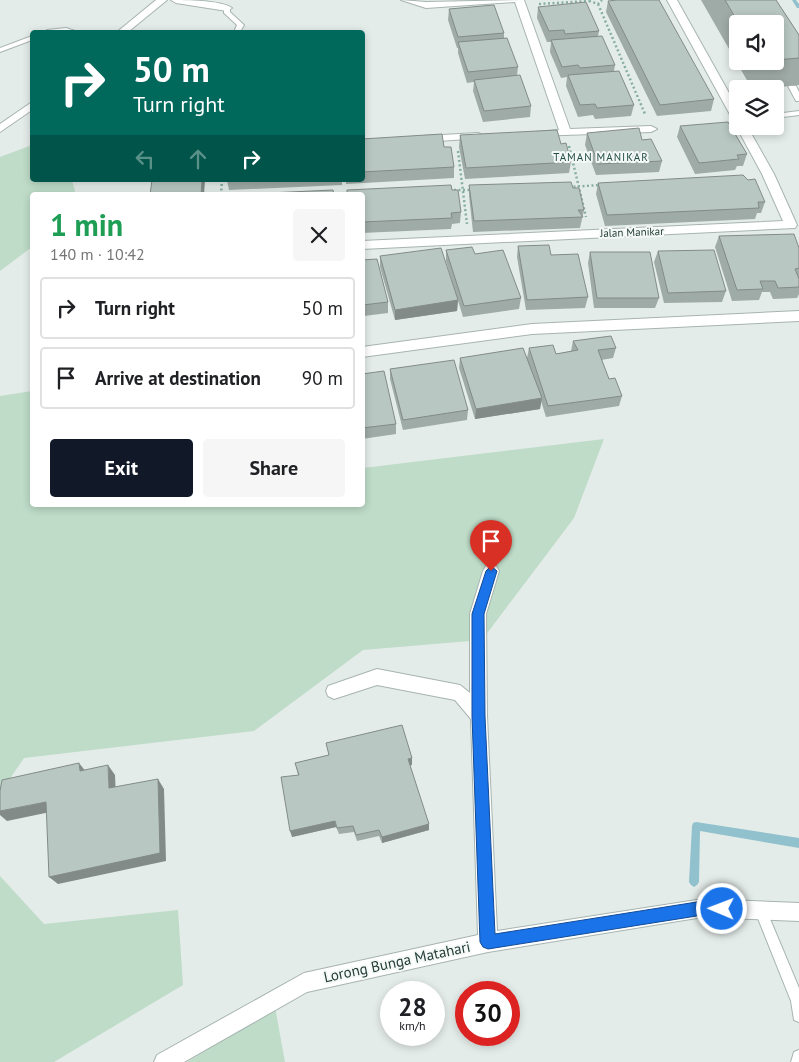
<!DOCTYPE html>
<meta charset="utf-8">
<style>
body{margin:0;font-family:"PT Sans",sans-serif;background:#f6f6f6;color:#202124;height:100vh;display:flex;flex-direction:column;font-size:19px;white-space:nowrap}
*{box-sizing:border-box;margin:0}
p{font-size:16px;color:#757577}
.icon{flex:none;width:28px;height:28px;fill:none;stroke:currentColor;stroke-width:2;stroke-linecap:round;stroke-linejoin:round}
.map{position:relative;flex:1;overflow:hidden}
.panel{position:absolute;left:30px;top:192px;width:335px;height:315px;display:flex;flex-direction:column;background:#fff;border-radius:5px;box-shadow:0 2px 8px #0003}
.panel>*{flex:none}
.top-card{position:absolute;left:30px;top:30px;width:335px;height:152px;border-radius:5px;box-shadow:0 2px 8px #0003;background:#00695c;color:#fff;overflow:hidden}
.tools{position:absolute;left:729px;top:15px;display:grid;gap:10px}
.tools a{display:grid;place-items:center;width:55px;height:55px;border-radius:5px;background:#fff;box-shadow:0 2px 8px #0003;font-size:25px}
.speed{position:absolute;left:380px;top:981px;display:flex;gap:10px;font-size:25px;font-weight:700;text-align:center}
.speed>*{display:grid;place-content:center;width:65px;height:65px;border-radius:50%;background:#fff;box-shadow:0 2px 8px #0003;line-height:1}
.speed small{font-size:12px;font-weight:400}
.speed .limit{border:8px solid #d22;background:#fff;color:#111}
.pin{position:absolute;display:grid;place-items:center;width:42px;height:42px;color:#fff;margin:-51px -21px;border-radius:50% 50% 50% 0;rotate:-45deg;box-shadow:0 0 5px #0007}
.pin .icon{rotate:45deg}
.me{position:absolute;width:55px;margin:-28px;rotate:271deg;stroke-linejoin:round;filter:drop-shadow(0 0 4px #0008)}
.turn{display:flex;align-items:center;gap:18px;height:105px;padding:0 20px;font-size:22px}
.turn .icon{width:65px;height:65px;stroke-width:2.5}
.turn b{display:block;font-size:35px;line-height:42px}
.lanes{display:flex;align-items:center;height:48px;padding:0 20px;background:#0003;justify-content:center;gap:25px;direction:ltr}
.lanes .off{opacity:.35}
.round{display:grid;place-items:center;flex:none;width:52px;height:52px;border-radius:5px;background:#f6f6f6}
.headline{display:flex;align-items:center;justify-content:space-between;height:85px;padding:0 20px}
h1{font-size:30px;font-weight:600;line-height:38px;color:#1e9e55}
.primary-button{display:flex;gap:10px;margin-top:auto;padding:10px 20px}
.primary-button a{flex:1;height:58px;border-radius:5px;background:#111827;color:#fff;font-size:20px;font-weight:600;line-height:58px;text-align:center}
.primary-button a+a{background:#f6f6f6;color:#202124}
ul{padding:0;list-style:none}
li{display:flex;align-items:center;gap:15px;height:62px;margin:0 10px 8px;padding:0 10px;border:2px solid #e0e0e0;border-radius:5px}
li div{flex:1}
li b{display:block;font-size:19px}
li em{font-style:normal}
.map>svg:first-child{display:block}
.green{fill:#bedcc8}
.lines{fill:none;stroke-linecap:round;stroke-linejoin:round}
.stream{fill:#90c1cd;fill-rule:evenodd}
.lane-casing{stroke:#a7b4b0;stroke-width:2}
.street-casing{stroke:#a7b4b0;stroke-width:2}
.path{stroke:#86aea3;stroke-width:2.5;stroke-dasharray:2 2.5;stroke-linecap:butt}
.lane{fill:#fff;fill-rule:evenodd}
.street{fill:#fff;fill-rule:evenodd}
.wall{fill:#9faba7;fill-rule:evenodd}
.shaded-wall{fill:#828b88}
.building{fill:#b9c7c2;stroke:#828b88}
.route{fill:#1a73e8;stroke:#114b97}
.labels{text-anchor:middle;stroke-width:4;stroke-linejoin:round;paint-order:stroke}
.far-neighbourhood-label{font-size:11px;letter-spacing:1px;fill:#224d45;stroke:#f4f9f7}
.far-street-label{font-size:11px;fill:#243d37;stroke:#f4f9f7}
.near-street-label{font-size:15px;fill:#243d37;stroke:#f4f9f7}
</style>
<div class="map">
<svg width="799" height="1062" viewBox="0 0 799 1062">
<rect width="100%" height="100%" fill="#e4ece9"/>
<!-- green -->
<path class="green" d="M32 145V180H72L76 195H32V247L0 271V157Z
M32 391V505H362L363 468 604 439 574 518 482 640 363 650 254 731 24 758 0 793V396Z
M0 876 44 924 178 910 183 985 54 1062H0Z
M275 1007 285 1062H187Z"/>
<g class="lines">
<!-- stream -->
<path class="stream" d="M792 0H796L799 4V8H797Z
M696 822 799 838V848L700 831 699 882 697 885 694 887 691 885 689 882 692 826 693 823Z"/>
<!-- lane casing -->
<g class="lane-casing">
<path id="lane" d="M227 6 230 8V12L244 25 240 32H234L237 25 224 13V8Z
M66 28 78 32H44L47 30Z
M32 36V40L0 52V48Z
M790 85 796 86 799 92V101H796L788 86Z
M799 111V115L775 118V114Z
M761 905 765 907 799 988V1022L794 1020 791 1001 755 911 757 907Z
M799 1050V1062H791L794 1052Z"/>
</g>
<!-- street casing -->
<g class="street-casing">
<path id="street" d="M156 0H167L128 32H117Z
M171 0C186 0 221 0 232 8L227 11 176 3Z
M401 0 426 2 524 0 570 129 651 126 657 129 651 132 535 136V132L559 130 515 2 426 8Z
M667 0H677L738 109V123L733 120Z
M32 102V110L0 132V124Z
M738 124V126H747L774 174 797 225 795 228 362 249V241L783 221 762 174 736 126Z
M478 133 484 136 482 138 424 142 418 139 424 136Z
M799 311V321L532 334 362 357V347L532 324Z
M491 564 496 566 499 571 486 614 487 716 497 931 703 899 799 903V921L703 917 488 952 307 992 184 1062H154L157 1055 304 973 478 935 471 719 455 700 377 685 334 699 328 696 326 691 328 686 377 669 460 685 470 693V614L483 571 486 566Z"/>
</g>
<!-- path -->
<path class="path" d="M589 1 598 4 602 0
M539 4 589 1
M598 4 645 114
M569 146 586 217
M458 151 467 224
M569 187 601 185
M454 190H473
M330 194H351
M221 195 222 180"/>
<!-- lane -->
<use href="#lane" class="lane"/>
<!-- street -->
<use href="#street" class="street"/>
</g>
<!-- wall -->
<path class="wall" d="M701 0H776L799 35V85L762 89H752ZM738 24H775V61H738Z
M608 1 714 99 711 111 657 116 606 12Z
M538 7 599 31 598 36 615 65 614 71 634 105 631 116 595 119 593 115 578 117 566 86 567 77 561 78 550 52 551 42H547L537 18Z
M449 9 504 33V38L518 67 517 76 531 106 530 117 483 122 473 91 474 82 467 83 458 53V48H457L448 20Z
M680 126 747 154 743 166H737L735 170 695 174 677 137Z
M587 133 642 140 662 161 659 172 596 175 585 145Z
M460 135 561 144 571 162 569 173 465 179 459 147Z
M362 139 444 147 454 167V178L346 184V180H362Z
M227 180H342V185L229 190Z
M598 183 765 202 761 213H757L755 219 605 226 596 194Z
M469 185 573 188 584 210 580 228 473 232 469 196Z
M362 195 461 212 460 223 452 224 451 229 362 233Z
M719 236 799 248V294L797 298 773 299 770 292H762L759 300 732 301 715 247Z
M518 246 551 255 588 297 585 308 526 310 517 257Z
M446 250 475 254 521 298 519 309 463 317 446 261Z
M658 251 726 291 722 302 664 303 654 262Z
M590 252 659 298 655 308H594L588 263Z
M380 256 458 300 457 311 395 320 380 267Z
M362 260 388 302V313L364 316 362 311Z
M573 341 616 348 613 358 601 360 609 379 622 396 619 406 546 417 541 401 540 409 475 419 459 368 460 358H527L529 348 556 354 571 351Z
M390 369 468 410 467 420 403 430 390 379Z
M362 374 396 424V434L362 439Z
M326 743 412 765H410L429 830 382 843 379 836 357 841 354 832 339 834 336 827 292 837 298 775 295 763 329 755Z"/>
<!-- shaded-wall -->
<path class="shaded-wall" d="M202 180H205L204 195H201Z
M458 300 457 311 395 320V310Z
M542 398 540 409 475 419 476 409Z
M412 758V765L408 766V759Z
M79 763 87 773 80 771Z
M108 765 115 775 116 798 109 788Z
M158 779 164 789 166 861 58 884 49 877Z
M46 802 55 811 7 821 0 815V811Z
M335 821 336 827 292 837 290 831Z
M429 824V830L382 843V837Z"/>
<!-- building -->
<path class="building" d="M617 0H659L714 99 660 105 608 1Z
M725 0H776L799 35V58L775 60V24H739Z
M586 2 599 31 565 34 564 30 549 31 538 7Z
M494 5 504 33 458 37 449 9Z
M602 36 615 65 580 68 578 65 562 67 551 40Z
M507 38 518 67 468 72 458 42Z
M619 71 634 105 597 108 595 104 580 105 568 75Z
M520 75 531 106 484 111 474 80Z
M728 122 747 154 737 155 739 159 699 163 680 126Z
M639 128 642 140 651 139 662 161 598 164 587 133Z
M557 130 561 144 566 143 571 162 466 168 460 135Z
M442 134 444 147H451L454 167 362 172V139Z
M743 175 748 180 755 179 765 202H758L759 208 607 215 598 183Z
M152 180H202L201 195H150Z
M571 182 573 188H579L584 210H578L583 217 474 221 469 185Z
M451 185 452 190H458L461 212 451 213 452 218 362 222V195H347V190Z
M333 190 334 195H340H226Z
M794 234 799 248V268L795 269 799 279V287L778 288 775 281H760L763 289 737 290 719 236Z
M549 245 551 255 578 254 588 297 527 300 518 246Z
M472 247 475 254 503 250 521 298 464 306 446 250Z
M441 248 458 300 395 310 380 256Z
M714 250 726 291 668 293 658 251Z
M590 252H650L659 298H597Z
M377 259 388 302 363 305 362 302V260Z
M611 336 616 348 598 350 609 379 615 378 622 396 548 406 529 348 553 345 556 354 578 350 573 341Z
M523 348 542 398 476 409 460 358Z
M454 360 468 410 403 420 390 369Z
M384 371 396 424 362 428V374Z
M402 725 412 758 408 759 429 824 382 837 379 830 356 835 353 826 337 828 335 821 290 831 281 777 299 775 295 763 329 755 326 743Z
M79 763 80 771 108 765 109 788 158 779 160 853 49 877 46 802 0 811V791L2 780Z"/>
<!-- route -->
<path class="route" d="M491 566 497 571 484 614 485 716 495 934 703 901 727 904 729 909 727 914 722 916 703 915 488 949 483 947 480 942 472 716V614L486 571Z"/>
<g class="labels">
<!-- far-neighbourhood labels -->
<g class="far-neighbourhood-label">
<text x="601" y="161">TAMAN MANIKAR</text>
</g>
<!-- far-street labels -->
<g class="far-street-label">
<text transform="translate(632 232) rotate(-2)" y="4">Jalan Manikar</text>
</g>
<!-- near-street labels -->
<g class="near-street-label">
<text transform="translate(397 962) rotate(-12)" y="5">Lorong Bunga Matahari</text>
</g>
</g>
</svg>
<div class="tools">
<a><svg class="icon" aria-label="sound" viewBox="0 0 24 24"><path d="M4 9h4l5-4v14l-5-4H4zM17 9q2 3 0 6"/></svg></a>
<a><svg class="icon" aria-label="layers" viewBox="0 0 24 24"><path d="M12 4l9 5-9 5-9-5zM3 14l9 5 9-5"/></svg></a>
</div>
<div class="speed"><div>28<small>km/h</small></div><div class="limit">30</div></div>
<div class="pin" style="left:491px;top:571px;background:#d93025"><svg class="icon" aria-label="arrive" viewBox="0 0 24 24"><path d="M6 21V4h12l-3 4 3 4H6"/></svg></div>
<svg class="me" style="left:722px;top:909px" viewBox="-20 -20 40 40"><circle r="17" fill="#1a73e8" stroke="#fff" stroke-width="3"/><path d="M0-11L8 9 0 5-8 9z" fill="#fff"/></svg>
<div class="top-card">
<div class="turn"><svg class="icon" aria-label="right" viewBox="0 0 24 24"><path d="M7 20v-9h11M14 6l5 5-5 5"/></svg><div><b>50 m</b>Turn right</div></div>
<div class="lanes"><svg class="icon off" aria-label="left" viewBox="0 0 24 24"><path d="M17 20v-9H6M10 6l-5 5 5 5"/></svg><svg class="icon off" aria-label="ahead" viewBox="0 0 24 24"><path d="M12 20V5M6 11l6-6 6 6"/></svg><svg class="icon" aria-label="right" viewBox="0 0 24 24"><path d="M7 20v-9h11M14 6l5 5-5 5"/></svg></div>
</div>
<section class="panel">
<div class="headline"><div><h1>1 min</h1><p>140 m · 10:42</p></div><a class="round"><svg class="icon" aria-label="close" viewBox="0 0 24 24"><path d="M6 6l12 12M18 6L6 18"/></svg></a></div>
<ul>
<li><svg class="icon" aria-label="right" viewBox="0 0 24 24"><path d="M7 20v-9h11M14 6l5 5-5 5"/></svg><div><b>Turn right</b></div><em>50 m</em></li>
<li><svg class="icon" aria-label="arrive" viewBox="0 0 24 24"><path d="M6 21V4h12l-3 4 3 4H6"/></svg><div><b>Arrive at destination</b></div><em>90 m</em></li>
</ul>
<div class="primary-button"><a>Exit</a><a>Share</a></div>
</section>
</div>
